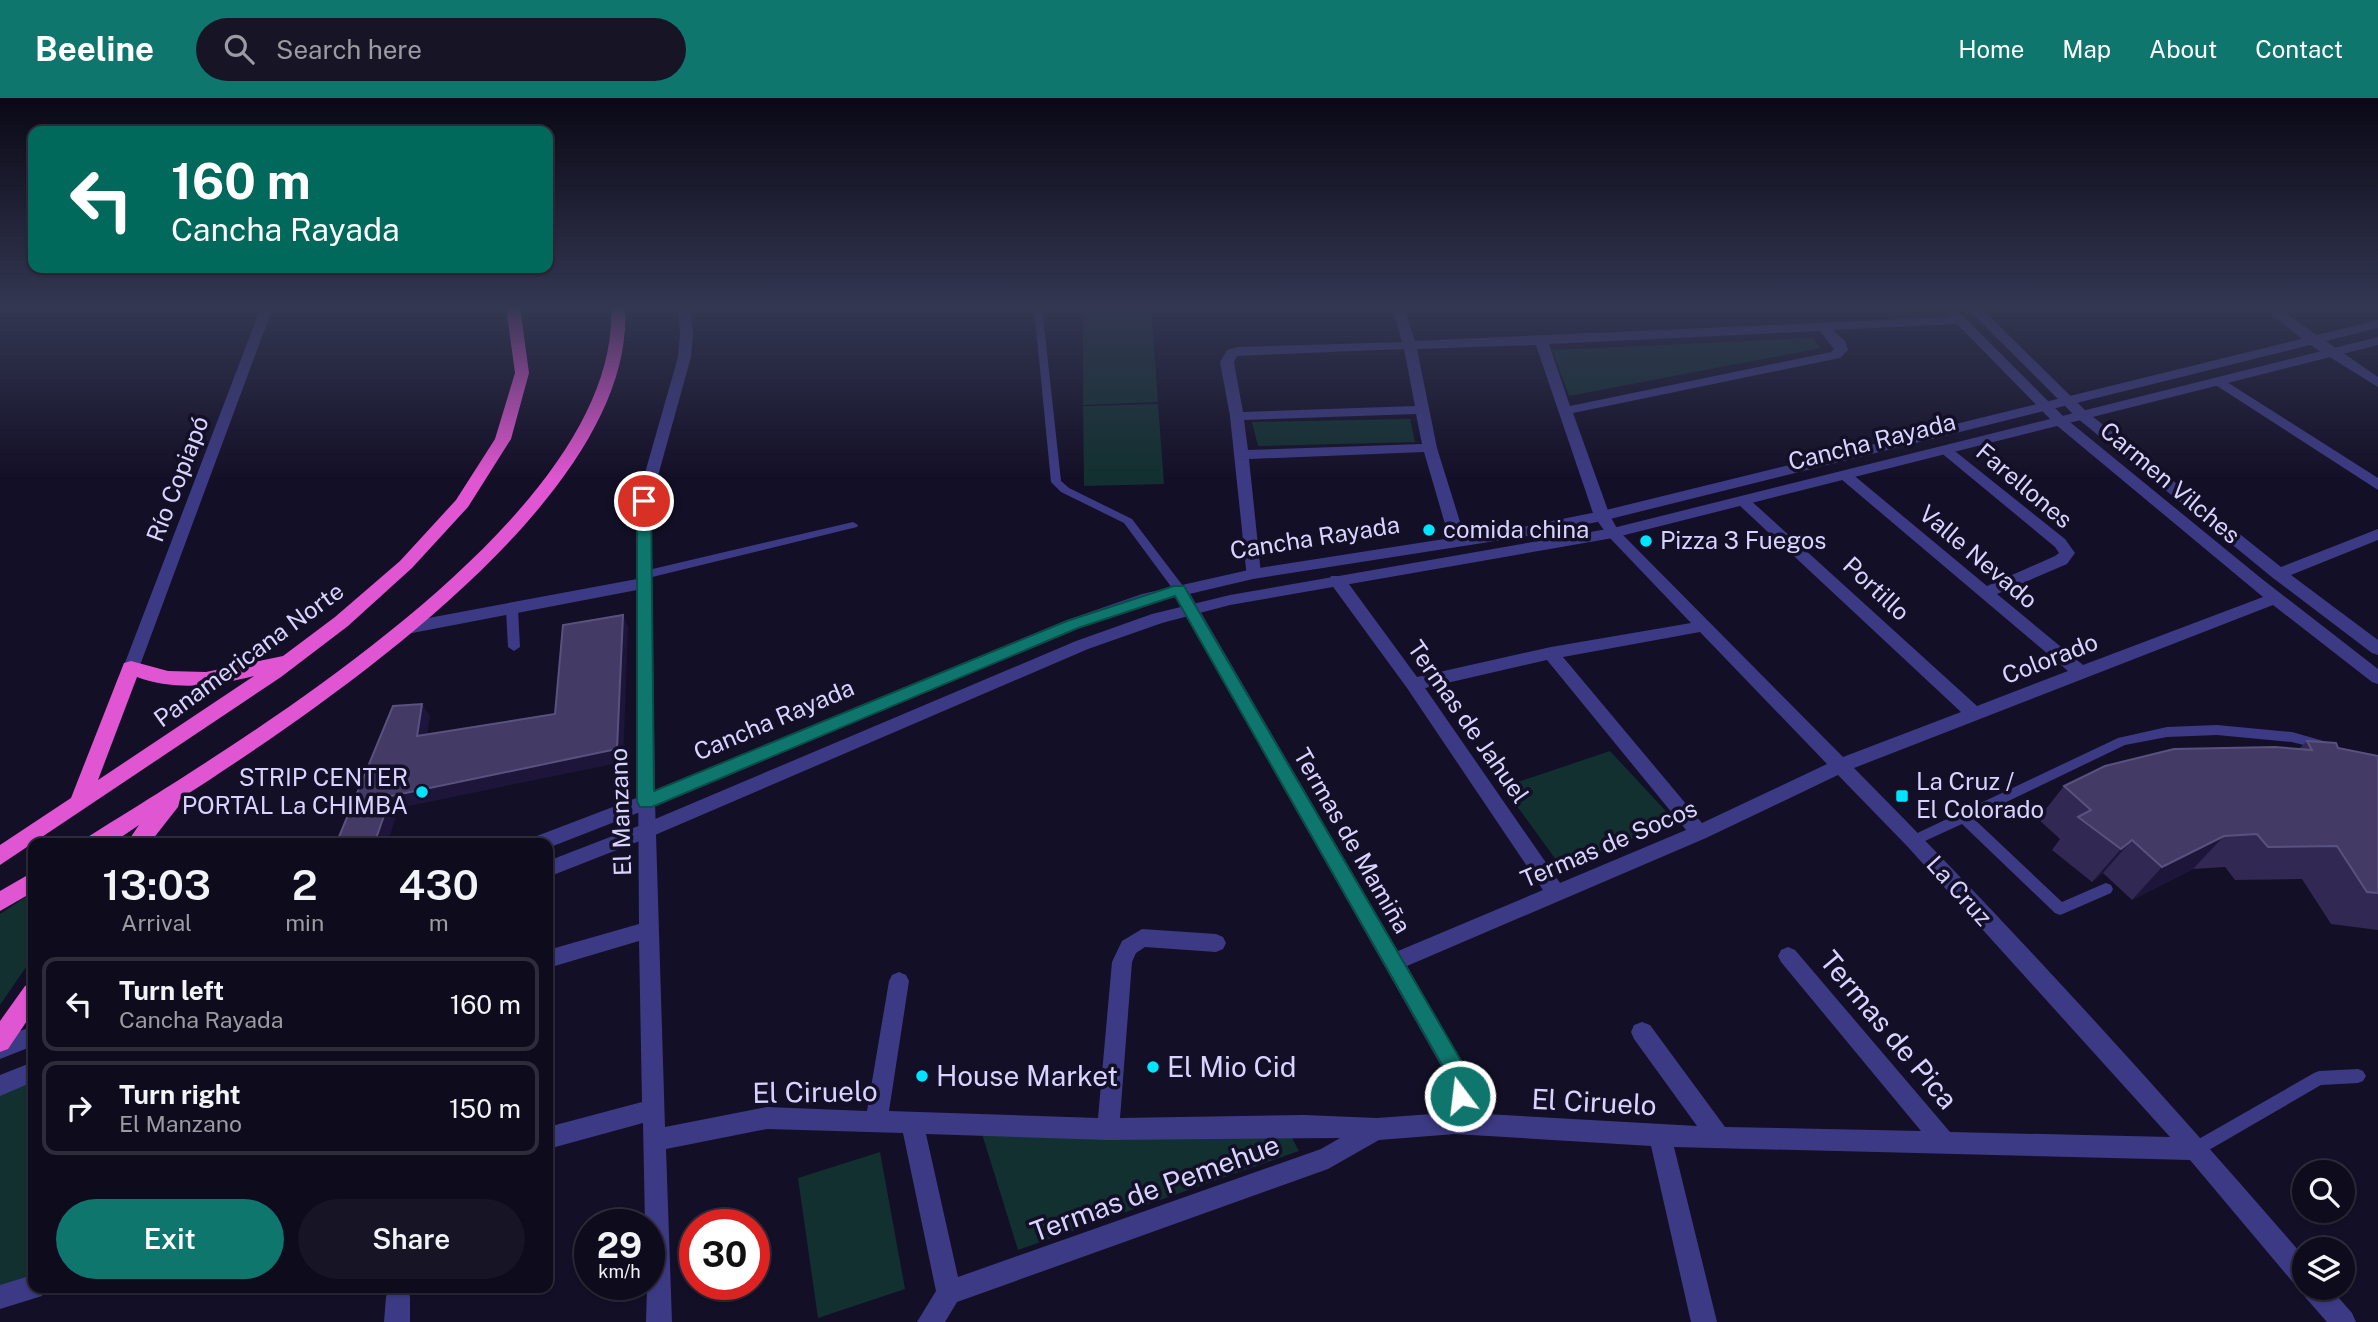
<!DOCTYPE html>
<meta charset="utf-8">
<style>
body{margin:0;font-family:"Public Sans",sans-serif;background:#171425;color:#f1f3f6;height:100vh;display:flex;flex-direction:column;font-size:26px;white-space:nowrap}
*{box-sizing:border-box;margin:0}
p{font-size:23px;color:#9b9ba3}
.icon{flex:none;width:38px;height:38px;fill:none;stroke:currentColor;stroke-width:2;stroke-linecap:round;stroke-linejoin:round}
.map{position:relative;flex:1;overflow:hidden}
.panel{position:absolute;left:28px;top:740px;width:525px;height:455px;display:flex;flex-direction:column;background:#0e0b1c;border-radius:14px;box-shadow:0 2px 5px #0004,0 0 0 2px #2e2b3b}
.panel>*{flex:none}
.guide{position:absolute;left:28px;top:28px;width:525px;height:147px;border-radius:14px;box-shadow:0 2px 5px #0004,0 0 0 2px #2e2b3b;background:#00695c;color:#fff;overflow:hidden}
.buttons{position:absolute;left:2292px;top:1062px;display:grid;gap:14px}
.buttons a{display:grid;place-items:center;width:63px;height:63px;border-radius:50%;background:#0e0b1c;box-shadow:0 2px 5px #0004,0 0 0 2px #2e2b3b;font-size:35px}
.speed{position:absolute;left:574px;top:1111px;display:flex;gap:14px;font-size:35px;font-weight:700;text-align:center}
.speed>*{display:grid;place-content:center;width:91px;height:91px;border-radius:50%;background:#0e0b1c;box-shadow:0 2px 5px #0004,0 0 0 2px #2e2b3b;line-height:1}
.speed small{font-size:18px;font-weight:400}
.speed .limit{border:10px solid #d22;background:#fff;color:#111}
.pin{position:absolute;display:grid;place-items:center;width:60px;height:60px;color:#fff;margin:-30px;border:4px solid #fff;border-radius:50%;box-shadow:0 2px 7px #0007}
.me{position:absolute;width:77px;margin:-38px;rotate:345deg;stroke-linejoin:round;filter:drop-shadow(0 0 5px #0008)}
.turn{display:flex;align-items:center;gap:24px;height:147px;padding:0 28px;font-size:32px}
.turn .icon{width:91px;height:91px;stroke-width:2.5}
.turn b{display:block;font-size:49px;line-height:60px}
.eta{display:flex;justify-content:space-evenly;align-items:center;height:119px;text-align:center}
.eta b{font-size:42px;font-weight:600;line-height:49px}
.primary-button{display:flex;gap:14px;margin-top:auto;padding:14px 28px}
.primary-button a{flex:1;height:80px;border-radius:42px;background:#0f766e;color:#fff;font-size:28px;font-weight:600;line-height:80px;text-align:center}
.primary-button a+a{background:#171425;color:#f1f3f6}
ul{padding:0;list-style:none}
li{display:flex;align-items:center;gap:21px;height:94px;margin:0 14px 10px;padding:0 14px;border:4px solid #2e2b3b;border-radius:14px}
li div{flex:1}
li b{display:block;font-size:26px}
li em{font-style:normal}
header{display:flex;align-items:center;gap:42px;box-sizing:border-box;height:98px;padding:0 35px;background:#0f766e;color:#fff}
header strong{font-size:33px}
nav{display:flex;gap:38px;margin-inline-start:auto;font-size:24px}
.search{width:490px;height:63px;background:#171425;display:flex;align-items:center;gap:18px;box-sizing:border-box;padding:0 24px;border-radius:38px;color:#9b9ba3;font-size:26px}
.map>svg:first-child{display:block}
.green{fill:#12302f}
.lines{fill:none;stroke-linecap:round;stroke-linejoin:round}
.service{fill:#3d3a85;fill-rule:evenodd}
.minor{fill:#3d3a85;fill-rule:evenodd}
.tertiary{fill:#3d3a85;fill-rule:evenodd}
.trunk{fill:#e055d1;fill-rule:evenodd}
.wall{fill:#312854}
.shaded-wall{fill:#1d163a}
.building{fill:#433a66;stroke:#5a527e;stroke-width:2}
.route{fill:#0f766e;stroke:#0a4d48;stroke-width:2}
.poi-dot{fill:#00e5ff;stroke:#130f26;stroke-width:2.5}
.labels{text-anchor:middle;stroke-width:7;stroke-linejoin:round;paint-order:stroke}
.street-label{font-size:24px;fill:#d9d4ff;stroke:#130f26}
.poi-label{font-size:24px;fill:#d9d4ff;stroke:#130f26;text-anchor:start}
.near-street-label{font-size:28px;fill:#d9d4ff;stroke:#130f26}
.near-poi-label{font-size:28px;fill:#d9d4ff;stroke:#130f26;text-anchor:start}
</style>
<header>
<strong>Beeline</strong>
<div class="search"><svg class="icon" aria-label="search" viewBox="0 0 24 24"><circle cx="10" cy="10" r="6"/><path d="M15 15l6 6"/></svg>Search here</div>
<nav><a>Home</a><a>Map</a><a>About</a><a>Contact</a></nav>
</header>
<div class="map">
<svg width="2378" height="1224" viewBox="0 0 2378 1224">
<rect width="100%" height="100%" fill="#130f26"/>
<!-- green -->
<path class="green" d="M1083 209H1151L1158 304 1083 307Z
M1812 240 1821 250 1569 298 1552 252Z
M1158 306 1164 386 1084 388 1083 308Z
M1410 321 1415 344 1258 348 1252 324Z
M1610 653 1675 723 1562 770 1503 689Z
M33 794V859L0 907V816Z
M33 984V1180L0 1190V997Z
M982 1036H1290L1299 1053 1018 1152Z
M880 1054 905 1191 818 1220 798 1080Z"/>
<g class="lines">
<!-- service -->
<path class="service" d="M1034 209H1042L1061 383 1069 390 1132 421 1183 488 1185 491 1183 494H1175L1124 425 1061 394 1051 384Z
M853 424 858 427 857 429 644 481 638 477 644 473Z
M512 508 518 512 520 549 514 553 508 549 506 512Z
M2217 627 2292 634 2327 644 2329 647 2327 650 2323 652 2292 644 2217 637 2167 639 2125 647 1973 720 2062 804 2101 787 2106 785 2111 787 2113 791 2111 795 2065 815 2060 817 2055 815 1962 726 1914 748 1909 747 1907 743 1909 739 2118 640 2167 629Z
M2358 971 2363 973 2366 978 2363 983 2358 985 2321 987 2202 1056 2196 1059 2190 1056 2188 1051 2190 1046 2314 975 2319 973Z"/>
<!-- minor -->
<path class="minor" d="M261 209H273L139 570 137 574H125L123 570Z
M678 209H690L693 235 691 259 651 403 655 704 665 1029 767 1009 867 1013 889 883 892 877 899 874 906 877 909 883 889 1013 1098 1020 1112 864 1122 843 1142 831 1216 836 1223 839 1226 845 1223 851 1216 854 1145 849 1136 855 1132 864 1120 1020 1304 1017 1377 1020 1446 1015 1449 997 1445 975 1171 491 1173 487H1185L1398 853 1543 792 1407 590 1331 486 1329 482 1331 478H1343L1417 579 1551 549 1691 525 1608 438 1594 418 1536 247 1417 251 1437 350 1466 443 1463 447 1458 448 1450 443 1424 354 1249 361 1261 476 1253 481 1247 480 1230 318 1220 264 1227 252 1238 249 1402 244 1392 209H1404L1415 243 1950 219 1941 209H1954L2065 320 2262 481 2378 571V586L2372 584 2273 507 1854 670C2010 827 2160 992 2305 1160V1190H2330L2352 1215 2356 1224H2327L2305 1199 2302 1190 2296 1188 2190 1062 1674 1049 1717 1224H1691L1651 1048 1455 1036 1379 1042 1328 1071 957 1204 945 1224H917L936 1193 903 1035 767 1031 666 1051 672 1224H646L649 1127H645L643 1025 548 1051V1029L642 1004 639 843 548 870V852L639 826 637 492 407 536 399 530 407 524 637 481V403L678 259 680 235ZM1957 226 2055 326 2263 499 2083 567 1997 496 2067 466 2075 455 2065 441 1951 350H1941L1939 353 2055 449 2059 455 2055 458 1987 488 1851 375H1841L1839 378 1841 381 2068 573 1977 608 1748 400H1738L1736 403 1738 406 1961 614 1843 659 1618 432 1610 418 1573 315 1840 260 1848 252 1845 243 1833 232ZM1820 233 1834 251 1831 254 1570 308 1549 246ZM1404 251 1415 308 1243 314 1234 264 1237 258ZM1416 316 1422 346 1248 352 1244 322ZM1700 534 1827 666 1702 725 1563 559ZM1547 562 1686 732 1560 785 1425 590ZM1838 677 1907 748 2170 1039 1950 1034 1795 852 1788 849 1781 852 1778 858 1781 864 1921 1033 1725 1029 1650 927 1642 924 1634 927 1631 934 1634 941 1697 1028 1468 1015 1471 997 1467 973 1407 868 1706 740ZM926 1036 1108 1042 1340 1040 1321 1051 958 1179Z
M1966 209H2046L2040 213 1985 214 2087 314 2281 469 2378 431V442L2291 477 2378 542V557L2372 555 2273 480 2077 320Z
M2262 209H2276L2378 279V289L2307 245Z
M2219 279 2378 380V392L2214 286 2212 283Z
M33 1177V1190H45L42 1198 0 1211V1187Z
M389 1190H407L410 1199V1224H384L386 1199Z"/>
<!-- tertiary -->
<path class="tertiary" d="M2378 222V230L1602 423 1527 438 1253 481 1151 505 1079 530 653 709 548 750V746H527L529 741 639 699 1067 522 1142 496 1253 471 1527 428 1602 413Z
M2378 239V247L1613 440 1230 507 1162 525 1088 551 655 737 548 779V763L641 727 1076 543 1152 516 1230 497 1613 430Z
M33 928V948L0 961V941Z
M33 964V984L0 998V977Z"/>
<!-- trunk -->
<path class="trunk" d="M506 209H520L529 275 511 341 468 409 412 470 348 528 281 579 0 767V747L71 700 124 565 131 563 168 573 206 574 283 558 335 519 400 463 456 402 495 341 515 275ZM254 578 98 682 137 579C175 593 216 588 254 578Z
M611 209H625C637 400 322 609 180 701L178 709 149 746H126L139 727 111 746H83L86 740C241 643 621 418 611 209Z
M33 774V794L0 813V793Z
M33 885V914L8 951 0 954V923L25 888Z"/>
</g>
<!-- wall -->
<path class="wall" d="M2307 643 2378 658V832L2331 826 2302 781 2235 782 2225 769 2193 771 2132 802 2103 775 2092 784 2052 752 2060 741 2038 721 2064 688 2299 651Z"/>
<!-- shaded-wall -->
<path class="shaded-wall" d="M623 517 628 529 623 664 399 710 387 746H374L391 698 617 651Z
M422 606 430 618 425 650 417 638Z
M2224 738 2193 771 2132 802 2162 769Z
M2132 742 2103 775 2092 784 2121 751Z"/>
<!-- building -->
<path class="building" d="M623 517 617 651 391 698 374 746H336L393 608 422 606 417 638 555 616 563 527Z
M2307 643 2336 645 2338 650 2378 658V795L2367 794 2337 748 2268 749 2257 736 2224 738 2162 769 2132 742 2121 751 2078 719 2091 712 2064 688 2105 668 2174 651 2275 649 2312 652Z"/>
<!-- sky -->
<linearGradient id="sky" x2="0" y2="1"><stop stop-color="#0a0815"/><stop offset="0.55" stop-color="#333752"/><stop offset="1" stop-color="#333752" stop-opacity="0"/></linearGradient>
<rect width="2378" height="381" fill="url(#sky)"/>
<!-- route -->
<path class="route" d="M644 398 651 403 654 693 1067 523 1174 488H1184L1463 966 1470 998 1467 1004 1460 1007 1453 1004 1446 974 1175 498 1078 530 652 709H640L637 704V403Z"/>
<!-- markers -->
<g class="poi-dot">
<circle cx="1429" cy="432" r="7"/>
<circle cx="1646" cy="443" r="7"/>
<circle cx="422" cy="694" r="7"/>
<rect x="1895" y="691" width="14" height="14" rx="3.5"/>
<circle cx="1153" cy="969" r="7"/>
<circle cx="922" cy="978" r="7"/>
</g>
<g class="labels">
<!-- street labels -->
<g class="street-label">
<text transform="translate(1872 344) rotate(-14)" y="8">Cancha Rayada</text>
<text transform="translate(178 381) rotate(-69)" y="8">Río Copiapó</text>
<text transform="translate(2170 385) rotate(40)" y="8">Carmen Vilches</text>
<text transform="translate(2024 388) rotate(40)" y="8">Farellones</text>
<text transform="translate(1315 440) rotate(-9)" y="8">Cancha Rayada</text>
<text transform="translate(1978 459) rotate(40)" y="8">Valle Nevado</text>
<text transform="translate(1876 491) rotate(43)" y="8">Portillo</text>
<text transform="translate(249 557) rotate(-36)" y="8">Panamericana Norte</text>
<text transform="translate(2050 561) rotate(-21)" y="8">Colorado</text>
<text transform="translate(774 622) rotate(-23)" y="8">Cancha Rayada</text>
<text transform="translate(1468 624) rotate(55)" y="8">Termas de Jahuel</text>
<text transform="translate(621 714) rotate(-92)" y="8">El Manzano</text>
<text transform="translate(1352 743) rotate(60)" y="8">Termas de Mamiña</text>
<text transform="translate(1609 746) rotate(-23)" y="8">Termas de Socos</text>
<text transform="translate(1959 793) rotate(48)" y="8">La Cruz</text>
</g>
<!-- poi labels -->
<g class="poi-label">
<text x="1443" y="440">comida china</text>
<text x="1660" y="451">Pizza 3 Fuegos</text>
<text x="408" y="688" text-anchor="end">STRIP CENTER<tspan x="408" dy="28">PORTAL La CHIMBA</tspan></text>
<text x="1916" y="692">La Cruz /<tspan x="1916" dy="28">El Colorado</tspan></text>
</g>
<!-- near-street labels -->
<g class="near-street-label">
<text transform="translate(1889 932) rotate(50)" y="10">Termas de Pica</text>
<text transform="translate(815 994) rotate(-1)" y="10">El Ciruelo</text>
<text transform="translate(1594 1004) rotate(3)" y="10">El Ciruelo</text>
<text transform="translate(1155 1090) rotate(-20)" y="10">Termas de Pemehue</text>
</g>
<!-- near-poi labels -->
<g class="near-poi-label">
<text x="1167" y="979">El Mio Cid</text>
<text x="936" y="988">House Market</text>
</g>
</g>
</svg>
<div class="buttons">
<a><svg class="icon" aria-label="search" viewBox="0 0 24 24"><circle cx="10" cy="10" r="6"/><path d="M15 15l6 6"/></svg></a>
<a><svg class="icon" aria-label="layers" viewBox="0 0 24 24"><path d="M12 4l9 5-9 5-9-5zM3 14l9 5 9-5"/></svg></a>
</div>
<div class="speed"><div>29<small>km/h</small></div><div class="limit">30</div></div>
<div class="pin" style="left:644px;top:403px;background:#d93025"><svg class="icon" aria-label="arrive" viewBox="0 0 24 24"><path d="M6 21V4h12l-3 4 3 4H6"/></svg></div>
<svg class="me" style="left:1460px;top:998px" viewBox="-20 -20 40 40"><circle r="17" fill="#0f766e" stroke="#fff" stroke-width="3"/><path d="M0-11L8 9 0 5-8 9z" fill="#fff"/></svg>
<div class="guide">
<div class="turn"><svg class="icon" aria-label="left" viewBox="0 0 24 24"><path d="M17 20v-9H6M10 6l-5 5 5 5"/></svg><div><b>160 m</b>Cancha Rayada</div></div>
</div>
<section class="panel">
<div class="eta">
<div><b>13:03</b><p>Arrival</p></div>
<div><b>2</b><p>min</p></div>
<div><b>430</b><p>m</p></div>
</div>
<ul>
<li><svg class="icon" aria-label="left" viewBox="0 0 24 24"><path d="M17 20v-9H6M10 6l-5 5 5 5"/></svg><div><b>Turn left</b><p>Cancha Rayada</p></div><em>160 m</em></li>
<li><svg class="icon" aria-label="right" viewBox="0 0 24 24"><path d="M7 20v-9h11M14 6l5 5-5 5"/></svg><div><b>Turn right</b><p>El Manzano</p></div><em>150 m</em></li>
</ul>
<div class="primary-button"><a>Exit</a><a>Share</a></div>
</section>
</div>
